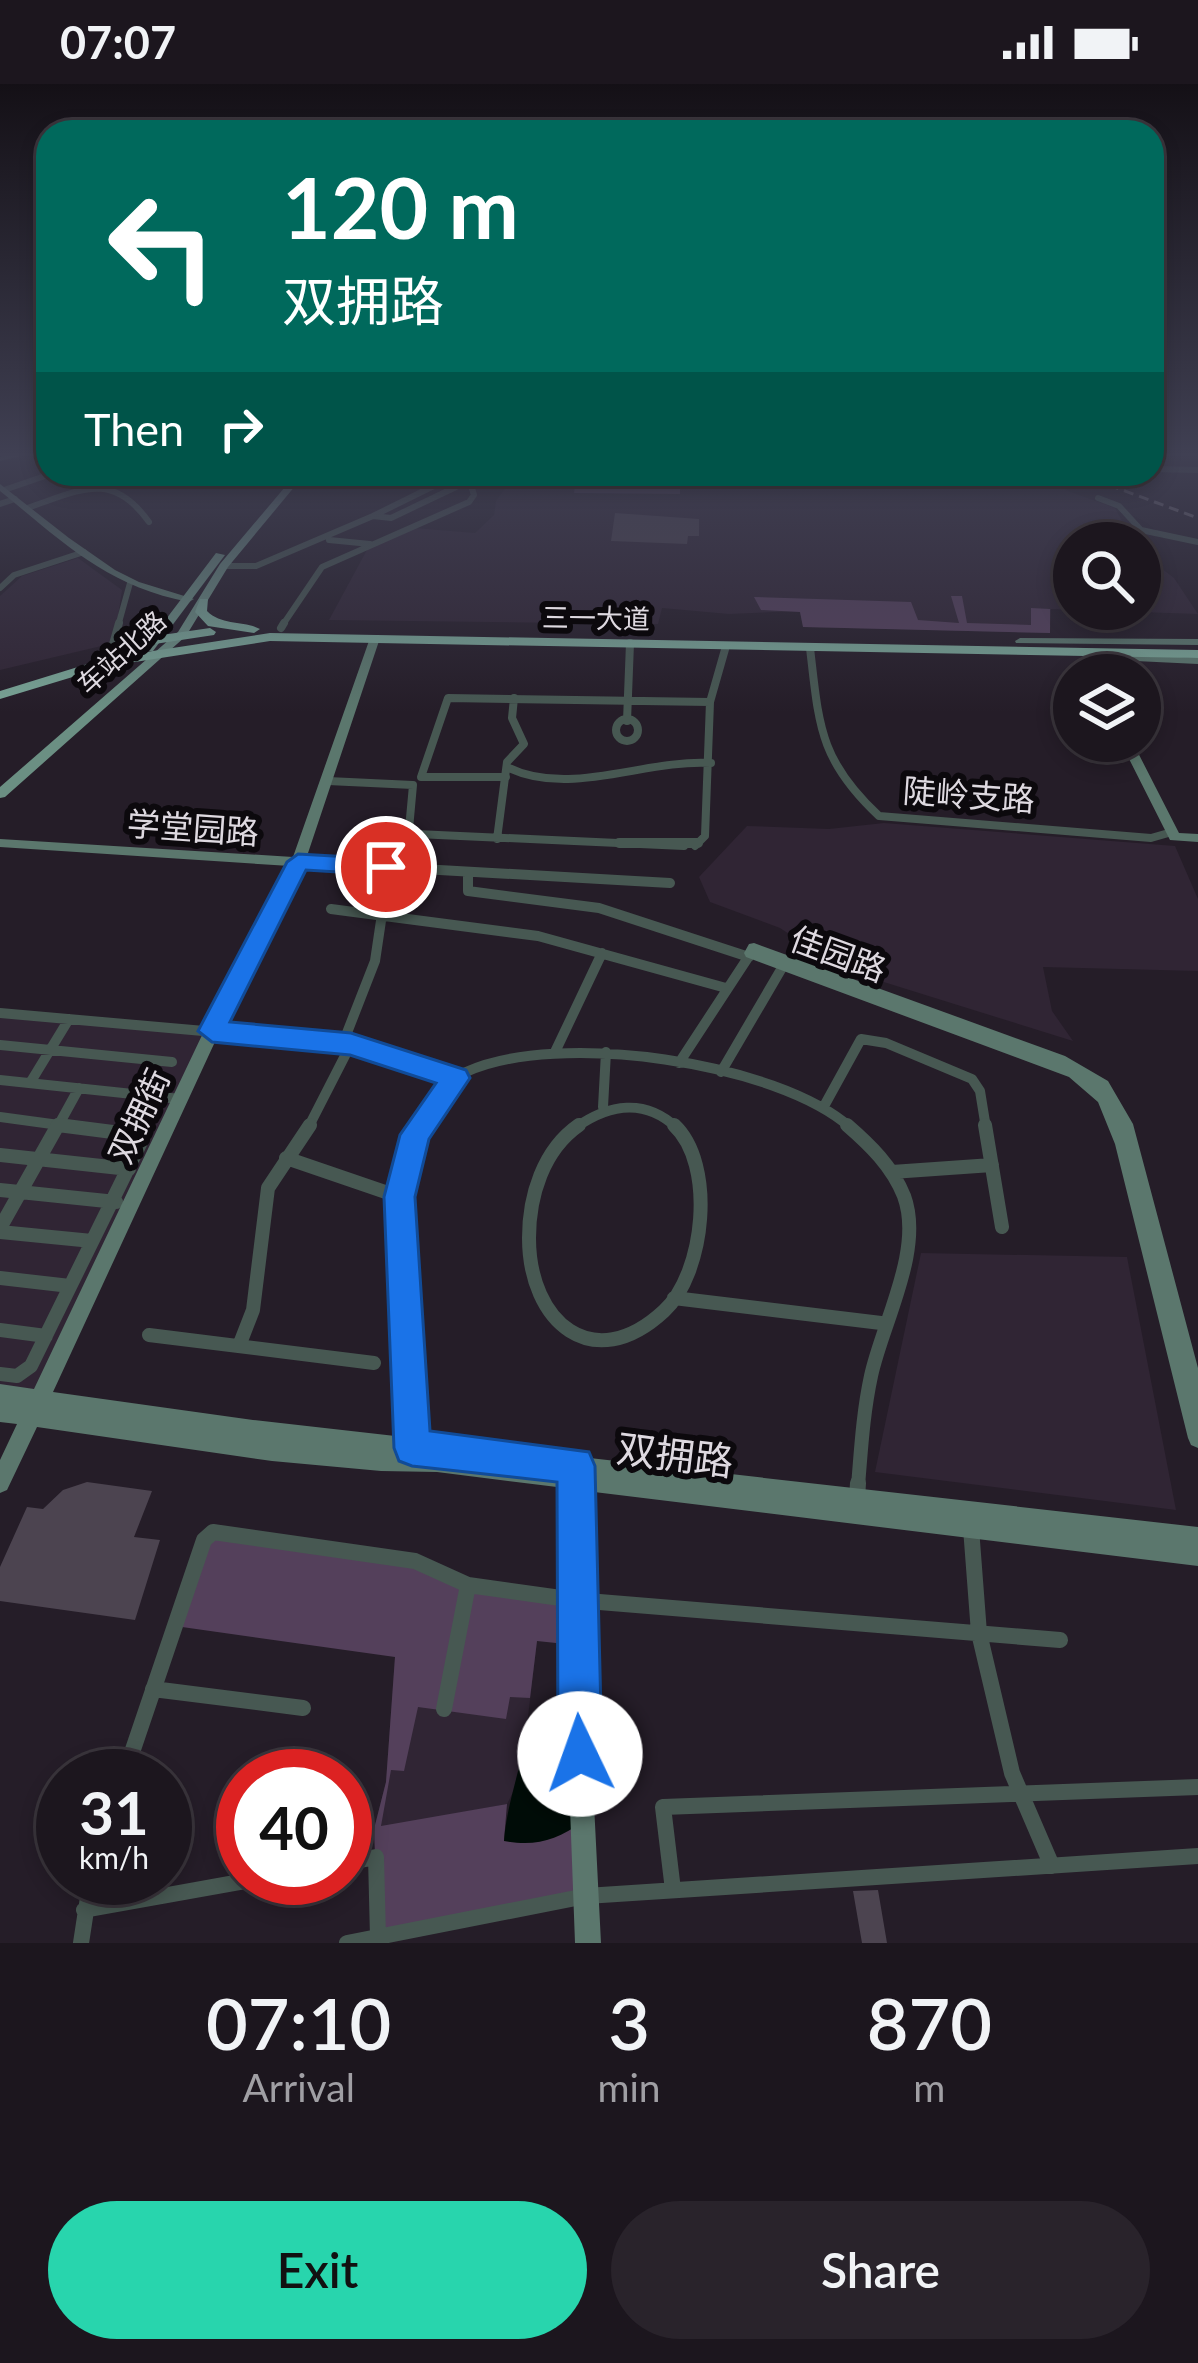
<!DOCTYPE html>
<meta charset="utf-8">
<style>
body{margin:0;font-family:Lato,"Noto Sans SC",sans-serif;background:#29232b;color:#f1f3f6;height:100vh;display:flex;flex-direction:column;font-size:45px;white-space:nowrap}
*{box-sizing:border-box;margin:0}
p{font-size:39px;color:#a09fa4}
.icon{flex:none;width:66px;height:66px;fill:none;stroke:currentColor;stroke-width:2;stroke-linecap:round;stroke-linejoin:round}
.map{position:relative;height:1859px;overflow:hidden}
.panel{display:flex;flex-direction:column;background:#1c161e;flex:1}
.panel>*{flex:none}
.top-card{position:absolute;left:36px;top:36px;width:1128px;height:366px;border-radius:36px;box-shadow:0 6px 18px #0003,0 0 0 3px #3a353c;background:#00695c;color:#fff;overflow:hidden}
.controls{position:absolute;left:1053px;top:438px;display:grid;gap:24px}
.controls a{display:grid;place-items:center;width:108px;height:108px;border-radius:50%;background:#1c161e;box-shadow:0 6px 18px #0003,0 0 0 3px #3a353c;font-size:60px}
.speed{position:absolute;left:36px;top:1665px;display:flex;gap:24px;font-size:60px;font-weight:700;text-align:center}
.speed>*{display:grid;place-content:center;width:156px;height:156px;border-radius:50%;background:#1c161e;box-shadow:0 6px 18px #0003,0 0 0 3px #3a353c;line-height:1}
.speed small{font-size:30px;font-weight:400}
.speed .limit{border:18px solid #d22;background:#fff;color:#111}
.pin{position:absolute;display:grid;place-items:center;width:102px;height:102px;color:#fff;margin:-51px;border:6px solid #fff;border-radius:50%;box-shadow:0 3px 12px #0007}
.me{position:absolute;width:132px;margin:-66px;rotate:357deg;stroke-linejoin:round;filter:drop-shadow(0 0 9px #0008)}
.turn{display:flex;align-items:center;gap:42px;height:252px;padding:0 48px;font-size:54px}
.turn .icon{width:156px;height:156px;stroke-width:2.5}
.turn b{display:block;font-size:84px;line-height:102px}
.then{display:flex;align-items:center;height:114px;padding:0 48px;background:#0003;gap:24px;font-size:45px}
.eta{display:flex;justify-content:space-evenly;align-items:center;height:204px;text-align:center}
.eta b{font-size:72px;font-weight:600;line-height:84px}
.button{display:flex;gap:24px;margin-top:auto;padding:24px 48px}
.button a{flex:1;height:138px;border-radius:72px;background:#28d5ad;color:#111;font-size:48px;font-weight:600;line-height:138px;text-align:center}
.button a+a{background:#29232b;color:#f1f3f6}
.status{display:flex;justify-content:space-between;align-items:center;height:84px;padding:0 60px;background:#1c161e;direction:ltr}
.status svg{height:33px;fill:currentColor}
.map>svg:first-child{display:block}
.built{fill:#302534}
.green{fill:#54405b}
.water{fill:#000c07}
.building{fill:#4c4450}
.lines{fill:none;stroke-linecap:round;stroke-linejoin:round}
.street-far4{stroke:#475852;stroke-width:6}
.street-far3{stroke:#475852;stroke-width:8}
.street-far2{stroke:#475852;stroke-width:10}
.street-far1{stroke:#475852;stroke-width:14}
.street{stroke:#475852;stroke-width:16}
.secondary{fill:#5b776d;fill-rule:evenodd}
.primary{fill:#6b8f83;fill-rule:evenodd}
.highway{fill:#79a596;fill-rule:evenodd}
.rail{stroke:#7a747d;stroke-width:3;stroke-dasharray:10 6;stroke-linecap:butt}
.route{fill:#1a73e8;stroke:#114b97;stroke-width:3}
.labels{text-anchor:middle;stroke-width:12;stroke-linejoin:round;paint-order:stroke}
.far-street-label{font-size:27px;fill:#ded9e0;stroke:#0c090d}
.street-label{font-size:33px;fill:#ded9e0;stroke:#0c090d}
.near-street-label{font-size:39px;fill:#ded9e0;stroke:#0c090d}
</style>
<div class="status"><b>07:07</b><svg viewBox="0 0 49 12"><path d="M0 12V9h3v3zM5 12V6h3v6zM10 12V3h3v9zM15 12V0h3v12zM26 1h20v11H26zM47 4h2v5h-2z"/></svg></div>
<div class="map">
<svg width="1198" height="1859" viewBox="0 0 1198 1859">
<rect width="100%" height="100%" fill="#251d28"/>
<!-- built -->
<path class="built" d="M516 390H1070L1090 397 1065 406 1115 424 1134 459H1074V525H1140V468L1174 494 1198 530 1051 525 1050 549 803 543 800 527 729 530 662 524 658 540 329 536 368 464 414 444 475 449 494 431 496 417Z
M78 474 122 506 114 559 0 586V512L22 492Z
M884 739 1175 762 1198 815V887L1043 883 1052 927 1073 957 842 885 780 844 710 818 699 793 747 742 829 745Z
M0 929 212 947 41 1314 0 1310Z
M921 1169 1127 1173 1176 1426 875 1388Z
M537 1557 521 1692 507 1720 374 1745 386 1698 395 1573Z"/>
<!-- green -->
<path class="green" d="M577 390H603L609 397H654L655 390H680V410L574 409Z
M951 512H962L967 539 1031 541V524L1050 525V549L803 543 800 528 761 526 754 513 911 518 918 536 959 539Z
M207 1448 415 1477 468 1501 575 1516V1561L537 1557 530 1614 510 1613 506 1635 418 1623 404 1687 391 1686 381 1742 507 1720 504 1756 583 1738 586 1812 378 1853 374 1745 386 1698 395 1573 175 1542Z"/>
<!-- water -->
<path class="water" d="M527 1643H544L580 1670 583 1738C556 1756 536 1763 504 1757 507 1717 522 1683 527 1643Z"/>
<!-- building -->
<path class="building" d="M615 429 699 435V452H688L687 460 611 457Z
M87 1398 152 1407 134 1453 160 1456 135 1536 0 1517V1483L27 1423 43 1425 63 1406Z
M878 1806 887 1859H862L853 1807Z"/>
<g class="lines">
<!-- street-far4 -->
<path class="street-far4" d="M1152 385 1198 386
M4 406 45 392 78 391
M1098 414 1119 422 1141 446 1198 458
M0 420 15 415
M27 424C79 407 111 385 149 438
M373 432 458 390
M329 456 370 460
M224 482H256L373 432 391 434 456 403
M0 504 14 491 84 468
M118 542 130 499
M282 542 322 483 469 418 474 411 469 395 476 390"/>
<!-- street-far3 -->
<path class="street-far3" d="M281 544 284 539
M810 564C819 641 819 676 879 732L1151 754 1172 748
M111 567 119 539
M616 646a11 11 0 1 1 22 0a11 11 0 1 1-22 0Z
M627 637 630 559
M507 683C570 714 644 675 711 679
M506 693H421L448 614 710 618
M328 697 413 701 409 745 416 750 684 762
M497 755 507 678 524 660 512 634 514 614
M695 762 705 752 710 618 726 562"/>
<!-- street-far2 -->
<path class="street-far2" d="M619 759H698
M298 778 670 799
M468 788V807L599 824 749 873
M331 825 538 852 726 904
M0 929 351 960 455 994
M343 959 375 877 382 830
M0 961 172 978
M555 968 602 869
M679 979 751 869
M721 988 786 877
M0 996 180 1015
M30 999 69 935
M603 1023 606 968
M823 1024 861 955 886 959 972 995 980 1007 986 1044
M0 1033 81 1044
M57 1044 79 1004
M308 1044 351 960
M419 1044C429 1022 444 999 466 988 557 946 777 978 851 1044
M575 1044C609 1020 645 1014 677 1044"/>
<!-- street-far1 -->
<path class="street-far1" d="M579 1041C543 1066 529 1112 529 1154 529 1238 593 1293 664 1227 705 1189 716 1080 674 1041
M847 1041C870 1061 892 1082 904 1112 924 1166 882 1240 871 1292 863 1329 861 1366 858 1402
M985 1041 1002 1143
M0 1071 129 1085
M286 1074 400 1113
M892 1088 992 1081
M0 1106 116 1118
M0 1144 58 1041
M0 1148 92 1157
M0 1194 70 1202
M674 1214 881 1239
M0 1246 46 1252
M149 1251 374 1279
M239 1262 253 1226 268 1104 310 1041
M0 1290 17 1292 31 1282 144 1052 58 1041
M412 1364 400 1113 420 1041"/>
<!-- street -->
<path class="street" d="M857 1415 858 1399
M971 1444 979 1549 1012 1689 1052 1782
M153 1605 303 1624
M444 1625 468 1501
M124 1692 204 1456 213 1448 415 1477 468 1501 575 1516 1060 1556
M345 1779 376 1773 378 1853
M673 1806 663 1723 1198 1703
M84 1826 262 1794
M81 1859 91 1794
M347 1859 586 1812 1198 1772"/>
<!-- secondary -->
<path class="secondary" d="M22 368H38L0 377V373Z
M0 400 69 454 115 486 139 498 194 515 189 518C106 502 63 458 0 407Z
M375 551 380 554 305 778 220 947 53 1308 253 1336 1198 1443V1482L586 1407V1561L601 1859H575L564 1561 565 1404 437 1388 381 1387 272 1377 37 1343 7 1406 0 1409V1376L17 1340 0 1338V1300L34 1305 204 947 290 782 0 763V755L293 773 370 554Z
M1020 554 1198 555V561L1016 559 1015 557Z
M1087 568 1198 574V580L1094 575 1104 591H1094L1082 571Z
M1120 657H1132L1179 749 1198 750V758L1170 756Z
M754 859 1065 972 1108 997 1133 1040 1198 1284V1364L1191 1361 1188 1354 1115 1060 1098 1018 1069 993 746 873 744 869 749 860Z"/>
<!-- primary -->
<path class="primary" d="M296 390H305L228 483 186 552 5 713 0 714V703L178 548 220 480Z
M216 469 225 471 153 567H145V563Z"/>
<!-- highway -->
<path class="highway" d="M200 515H208L207 527C222 542 243 536 260 545L254 549 208 542 195 528Z
M210 544 216 548 214 551 148 561 142 557 148 553Z
M270 549 1198 566V574L270 557 109 582 0 615V607L107 574Z"/>
<!-- rail -->
<path class="rail" d="M1079 390 1198 434"/>
</g>
<!-- sky -->
<linearGradient id="sky" x2="0" y2="1"><stop stop-color="#141016"/><stop offset="0.59" stop-color="#404053"/><stop offset="1" stop-color="#404053" stop-opacity="0"/></linearGradient>
<rect width="1198" height="628" fill="url(#sky)"/>
<!-- route -->
<path class="route" d="M298 770 386 775 398 783 386 791 306 786 230 938 351 949 466 986 470 994 429 1055 415 1113 430 1347 589 1368 595 1382 602 1670 596 1685 580 1692 564 1685 558 1670 557 1398 412 1382 399 1377 394 1364 384 1113 400 1051 436 999 350 971 212 958 198 947 287 778Z"/>
<g class="labels">
<!-- far-street labels -->
<g class="far-street-label">
<text transform="translate(596 535) rotate(1)" y="9">三一大道</text>
<text transform="translate(122 569) rotate(-42)" y="9">车站北路</text>
</g>
<!-- street labels -->
<g class="street-label">
<text transform="translate(969 711) rotate(4)" y="12">陡岭支路</text>
<text transform="translate(193 744) rotate(4)" y="12">学堂园路</text>
<text transform="translate(838 870) rotate(20)" y="12">佳园路</text>
<text transform="translate(139 1032) rotate(-65)" y="12">双拥街</text>
</g>
<!-- near-street labels -->
<g class="near-street-label">
<text transform="translate(675 1371) rotate(7)" y="14">双拥路</text>
</g>
</g>
</svg>
<div class="controls">
<a><svg class="icon" aria-label="search" viewBox="0 0 24 24"><circle cx="10" cy="10" r="6"/><path d="M15 15l6 6"/></svg></a>
<a><svg class="icon" aria-label="layers" viewBox="0 0 24 24"><path d="M12 4l9 5-9 5-9-5zM3 14l9 5 9-5"/></svg></a>
</div>
<div class="speed"><div>31<small>km/h</small></div><div class="limit">40</div></div>
<div class="pin" style="left:386px;top:783px;background:#d93025"><svg class="icon" aria-label="arrive" viewBox="0 0 24 24"><path d="M6 21V4h12l-3 4 3 4H6"/></svg></div>
<svg class="me" style="left:580px;top:1670px" viewBox="-20 -20 40 40"><circle r="19" fill="#fff"/><path d="M0-13L10 11 0 6-10 11z" fill="#1a73e8"/></svg>
<div class="top-card">
<div class="turn"><svg class="icon" aria-label="left" viewBox="0 0 24 24"><path d="M17 20v-9H6M10 6l-5 5 5 5"/></svg><div><b>120 m</b>双拥路</div></div>
<div class="then">Then<svg class="icon" aria-label="right" viewBox="0 0 24 24"><path d="M7 20v-9h11M14 6l5 5-5 5"/></svg></div>
</div>
</div>
<section class="panel">
<div class="eta">
<div><b>07:10</b><p>Arrival</p></div>
<div><b>3</b><p>min</p></div>
<div><b>870</b><p>m</p></div>
</div>
<div class="button"><a>Exit</a><a>Share</a></div>
</section>
